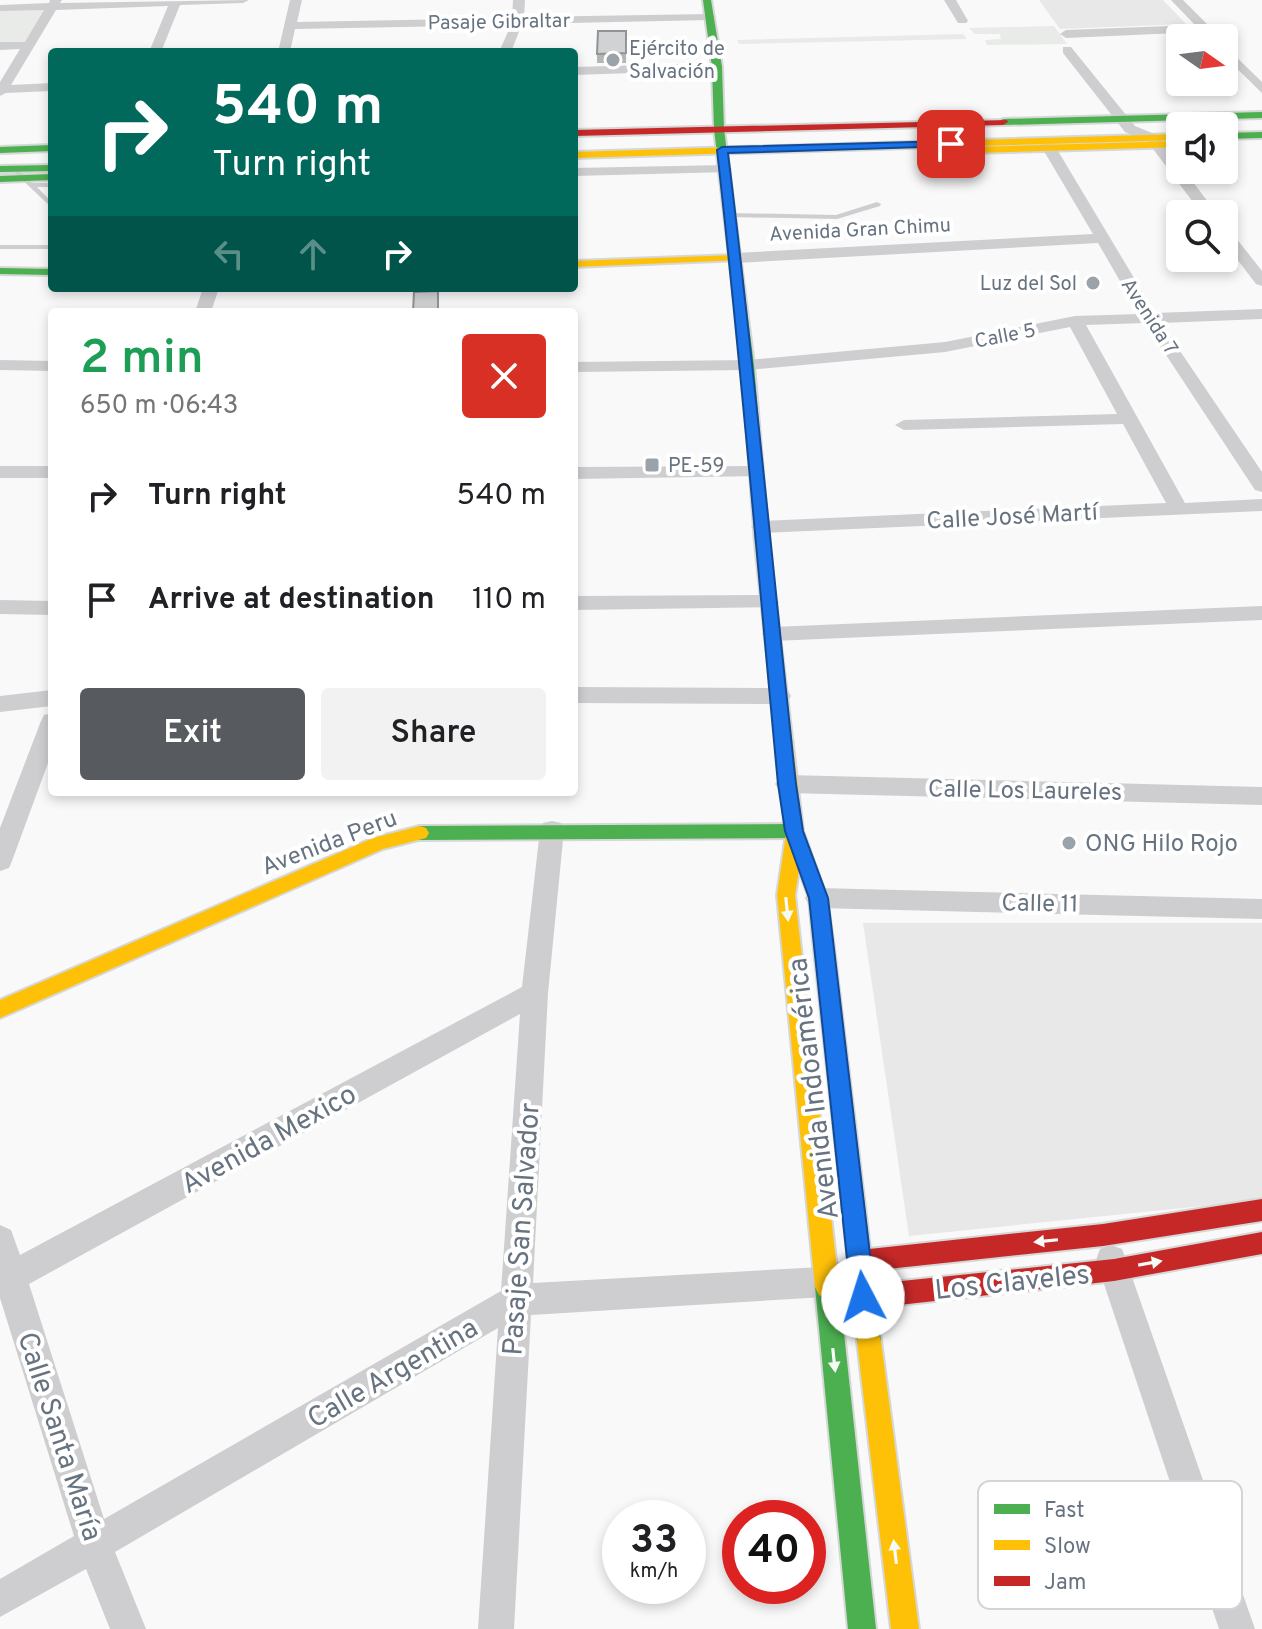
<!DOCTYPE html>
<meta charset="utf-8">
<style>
body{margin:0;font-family:Overpass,sans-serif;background:#f2f2f2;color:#202124;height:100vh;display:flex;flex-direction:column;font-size:30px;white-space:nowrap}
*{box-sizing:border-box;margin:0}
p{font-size:26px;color:#757577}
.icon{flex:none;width:44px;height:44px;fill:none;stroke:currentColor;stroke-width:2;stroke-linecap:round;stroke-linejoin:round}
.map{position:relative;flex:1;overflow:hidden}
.details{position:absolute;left:48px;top:308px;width:530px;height:488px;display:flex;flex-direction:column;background:#fff;border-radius:8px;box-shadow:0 4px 12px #0003}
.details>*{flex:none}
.guide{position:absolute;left:48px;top:48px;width:530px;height:244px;border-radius:8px;box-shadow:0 4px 12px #0003;background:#00695c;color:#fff;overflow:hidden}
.needle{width:52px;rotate:104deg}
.tools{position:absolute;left:1166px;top:24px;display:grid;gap:16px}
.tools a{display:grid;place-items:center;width:72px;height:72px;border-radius:8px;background:#fff;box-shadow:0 4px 12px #0003;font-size:40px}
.speed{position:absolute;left:602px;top:1500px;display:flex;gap:16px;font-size:40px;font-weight:700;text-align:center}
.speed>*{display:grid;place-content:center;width:104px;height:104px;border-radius:50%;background:#fff;box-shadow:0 4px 12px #0003;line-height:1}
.speed small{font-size:20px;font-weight:400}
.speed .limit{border:12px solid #d22;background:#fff;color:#111}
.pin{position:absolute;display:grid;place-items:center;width:68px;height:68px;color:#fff;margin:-34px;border-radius:16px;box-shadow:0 4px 12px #0006}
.me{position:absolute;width:88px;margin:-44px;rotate:355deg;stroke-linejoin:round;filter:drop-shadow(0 0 6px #0008)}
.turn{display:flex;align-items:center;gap:28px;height:168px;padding:0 32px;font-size:36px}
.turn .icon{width:104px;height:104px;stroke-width:2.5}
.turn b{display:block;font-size:56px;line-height:68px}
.lanes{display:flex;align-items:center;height:76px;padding:0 32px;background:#0003;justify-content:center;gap:40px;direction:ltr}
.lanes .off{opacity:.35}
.round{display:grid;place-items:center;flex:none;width:84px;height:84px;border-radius:8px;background:#f2f2f2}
.head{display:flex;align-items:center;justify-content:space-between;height:136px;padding:0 32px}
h1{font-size:48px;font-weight:600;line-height:60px;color:#1e9e55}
.button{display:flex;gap:16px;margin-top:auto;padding:16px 32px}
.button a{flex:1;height:92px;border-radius:8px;background:#575b60;color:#fff;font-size:32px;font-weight:600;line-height:92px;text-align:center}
.button a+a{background:#f2f2f2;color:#202124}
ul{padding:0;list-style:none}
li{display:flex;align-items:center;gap:24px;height:104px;padding:0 32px}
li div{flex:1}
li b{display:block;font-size:30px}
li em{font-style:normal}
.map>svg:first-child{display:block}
.built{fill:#e8e8e9}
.green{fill:#e8ebe7}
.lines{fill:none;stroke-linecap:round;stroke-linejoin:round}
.fast-casing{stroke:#d6d7d7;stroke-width:4}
.slow-casing{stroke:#d6d7d7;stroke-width:4}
.jam-casing{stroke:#d6d7d7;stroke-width:4}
.lane{fill:#ceced0;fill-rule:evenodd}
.street{fill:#ceced0;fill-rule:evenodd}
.fast{fill:#4caf50;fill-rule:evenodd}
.slow{fill:#ffc107;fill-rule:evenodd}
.jam{fill:#c62828;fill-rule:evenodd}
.wall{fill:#b4b5b5}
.building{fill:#d1d2d3;stroke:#929394;stroke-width:2}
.oneway{fill:#f6fbf6}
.route{fill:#1a73e8;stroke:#114b97;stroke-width:2}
.poi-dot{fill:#9aa2aa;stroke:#fff;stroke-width:3}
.labels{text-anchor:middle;stroke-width:8;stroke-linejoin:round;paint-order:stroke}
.far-street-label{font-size:20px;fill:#677380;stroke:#fff}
.far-poi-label{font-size:20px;fill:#677380;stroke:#fff;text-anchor:start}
.street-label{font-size:24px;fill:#677380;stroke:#fff}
.poi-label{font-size:24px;fill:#677380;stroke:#fff;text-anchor:start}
.near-street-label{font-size:28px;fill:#677380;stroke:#fff}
.key{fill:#fff;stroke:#d1d5d9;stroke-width:2}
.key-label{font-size:22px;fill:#677380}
</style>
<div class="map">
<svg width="1262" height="1629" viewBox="0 0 1262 1629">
<rect width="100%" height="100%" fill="#f9f9f9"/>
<!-- built -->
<path class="built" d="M1039 0H1163L1186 24 1060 29Z
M863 923H1262V1200L909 1236Z"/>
<!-- green -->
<path class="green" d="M52 6 28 45 0 46V8Z
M1054 26 1067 44 987 45 985 40 1001 39 1000 34H975L969 28Z
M963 34 967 39 739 44 737 40Z"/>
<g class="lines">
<!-- fast casing -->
<g class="fast-casing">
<path id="fast" d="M703 0H711L722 67 724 129 754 365 769 543 762 548 755 543 742 365 714 129 712 67Z
M1262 112V118L1003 125 998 122 1003 119Z
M1262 132V138L1224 139V133Z
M52 145V151L0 153V147Z
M52 165V171L0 172V166Z
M52 174V180L0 182V176Z
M0 268 52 269V275L0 274Z
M794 824 800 826 803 831 800 836 794 838 420 840 414 838 411 833 414 828 420 826Z
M823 932 830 934 833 940 881 1341 878 1350 869 1353 860 1350 857 1341 813 940 816 934Z
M827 1275 835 1279 839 1287 876 1629H848L815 1287 819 1279Z"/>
</g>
<!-- slow casing -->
<g class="slow-casing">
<path id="slow" d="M1180 134V140L574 158V152Z
M1180 141V147L974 153 969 150 974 147Z
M736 255 742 258 740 260 574 267V261Z
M762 538 769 543 803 831 827 898 833 940 830 946 823 948 816 946 813 940 809 898 799 870 795 895 839 1287 835 1295 827 1299 819 1295 815 1287 777 895 786 834 755 543Z
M420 826 426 828 429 833 426 838 383 849 0 1018V1000L373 838Z
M869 1329 878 1332 881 1341 919 1629H891L857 1341 860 1332Z"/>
</g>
<!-- jam casing -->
<g class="jam-casing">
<path id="jam" d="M1007 120 1008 122 1003 125 574 136V130Z
M1262 1199V1221L1103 1246 860 1272 852 1269 848 1261 852 1253 860 1250 1103 1224Z
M1262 1232V1254L1114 1281 863 1309 836 1298 832 1290 836 1282 844 1278 863 1285 1114 1259Z"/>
</g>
<!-- lane -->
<path class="lane" d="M15 171H19L32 183H52V187H37L52 202V208L15 173Z
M877 202 881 204 880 206 837 219 729 217 725 215 729 213 836 215Z
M0 245H52V249H0Z"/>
<!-- street -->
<path class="street" d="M50 0H62L60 3 249 0 243 3 180 5 161 52H149L168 6 56 10 11 85 52 83V91L6 93 0 96V82L20 49 0 50V42H25L44 10 0 11V5L49 3Z
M290 0H302L297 22 512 18 513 0H525L524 17 710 14 716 17 710 20 522 24 511 52H499L511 25 295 29 290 52H278Z
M944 0H956L968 21 966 23H958Z
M1171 0H1183L1216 33 1217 38H1207L1201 32 1066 38 1060 34 1066 30 1195 25Z
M1224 45 1262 82V93L1224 56Z
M1063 47H1071L1135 126 1157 135 1180 165V170H1184L1217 214H1202L1147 141 1125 132 1063 53Z
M717 63 723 67 721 70 574 75V67Z
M1045 137 1052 141 1155 313 1262 309V319L1161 323 1262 472V492L1255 490 1145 323 1086 325 1185 503 1262 499V511L761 533 751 527 761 521 1166 503 1123 424 904 430 895 425 904 420 1117 414 1070 327 945 352 748 370 574 372V362L748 360 945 342 1075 316 1139 314 1098 243 736 263 728 258 736 253 1093 234 1038 141Z
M725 165 732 169 730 172 574 176V168Z
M1224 228 1229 229 1262 271V286L1256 284 1224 242Z
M203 288H219L211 312H195Z
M0 360 52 361V371L0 370Z
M0 466H52V478H0Z
M755 466 762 468 764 472 762 476 574 479V467Z
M769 595 779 602 776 607 574 610V596Z
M0 600 52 601V615L0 614Z
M1262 606V620L773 641 766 639 762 634 766 629 773 627Z
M574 687 780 688 788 691 791 696 788 701 780 704 574 703Z
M52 690V706L0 712V696Z
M52 713V752L12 861 9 868 0 871V828L41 721 44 715Z
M787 775 1262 787V805L787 793 779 790 775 784 779 778Z
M552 821 561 823 564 830 548 993 533 1283 821 1267 835 1261 846 1265 851 1276 846 1287 825 1297 531 1315 514 1629H478L498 1328 115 1552 146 1629H110L86 1569 0 1617V1579L74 1536 0 1298V1225L11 1230 20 1255 522 987 540 830 543 823ZM520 1014 501 1291 104 1519 29 1284Z
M818 888 1262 899V919L818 908 809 905 805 898 809 891Z
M1111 1245 1122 1249 1126 1260 1255 1629H1219L1096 1260 1100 1249Z"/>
<!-- fast -->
<use href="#fast" class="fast"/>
<!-- slow -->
<use href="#slow" class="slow"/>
<!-- jam -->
<use href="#jam" class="jam"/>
</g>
<!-- wall -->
<path class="wall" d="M626 31V63H597V54Z"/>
<!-- building -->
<path class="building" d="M598 31H626V53L597 54Z
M438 291V312H413L414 292Z"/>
<!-- one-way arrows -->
<defs><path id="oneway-solid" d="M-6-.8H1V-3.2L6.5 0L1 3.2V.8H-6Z" transform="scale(2)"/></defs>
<g class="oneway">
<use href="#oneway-solid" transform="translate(787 909) rotate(84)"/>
<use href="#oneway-solid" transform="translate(1046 1241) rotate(174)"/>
<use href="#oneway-solid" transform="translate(1150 1263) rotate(-10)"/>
<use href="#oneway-solid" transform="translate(834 1360) rotate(84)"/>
<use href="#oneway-solid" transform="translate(895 1552) rotate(-97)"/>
</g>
<!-- route -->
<path class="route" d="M951 141 955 142V146L728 153C754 363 773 573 796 784L803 831 828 898 875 1297 871 1305 863 1309 855 1305 851 1297 809 898 785 831 778 784C758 572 741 361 717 150L722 147Z"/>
<!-- markers -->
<g class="poi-dot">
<circle cx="613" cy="60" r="8"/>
<circle cx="1093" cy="283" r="8"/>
<rect x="644" y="457" width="16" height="16" rx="4"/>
<circle cx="1069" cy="843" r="8"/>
</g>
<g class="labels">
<!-- far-street labels -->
<g class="far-street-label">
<text transform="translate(499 21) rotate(-1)" y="7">Pasaje Gibraltar</text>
<text transform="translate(860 229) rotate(-3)" y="7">Avenida Gran Chimu</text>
<text transform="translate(1150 316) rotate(57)" y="7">Avenida 7</text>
<text transform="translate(1005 335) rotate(-11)" y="7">Calle 5</text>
</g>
<!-- far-poi labels -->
<g class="far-poi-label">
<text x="629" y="55">Ejército de<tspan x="629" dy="23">Salvación</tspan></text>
<text x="1077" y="290" text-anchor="end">Luz del Sol</text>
<text x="668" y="472">PE-59</text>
</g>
<!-- street labels -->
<g class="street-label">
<text transform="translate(1012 516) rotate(-3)" y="8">Calle José Martí</text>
<text transform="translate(1025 790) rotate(1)" y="8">Calle Los Laureles</text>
<text transform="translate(329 842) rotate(-21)" y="8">Avenida Peru</text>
<text transform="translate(1040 903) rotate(1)" y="8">Calle 11</text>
</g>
<!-- poi labels -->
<g class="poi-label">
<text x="1085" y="851">ONG Hilo Rojo</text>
</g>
<!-- near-street labels -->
<g class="near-street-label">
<text transform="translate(812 1089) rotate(-97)" y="10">Avenida Indoamérica</text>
<text transform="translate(268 1138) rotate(-29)" y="10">Avenida Mexico</text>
<text transform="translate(520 1229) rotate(-86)" y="10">Pasaje San Salvador</text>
<text transform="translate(1012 1281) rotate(-6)" y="10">Los Claveles</text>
<text transform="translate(392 1372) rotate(-30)" y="10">Calle Argentina</text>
<text transform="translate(61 1436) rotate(72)" y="10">Calle Santa María</text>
</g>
</g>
<!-- legend -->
<rect x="978" y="1481" width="264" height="128" rx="12" class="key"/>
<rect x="994" y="1504" width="36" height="10" fill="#4caf50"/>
<rect x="994" y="1540" width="36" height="10" fill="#ffc107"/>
<rect x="994" y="1576" width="36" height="10" fill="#c62828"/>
<g class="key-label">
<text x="1044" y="1517">Fast</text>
<text x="1044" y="1553">Slow</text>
<text x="1044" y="1589">Jam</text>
</g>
</svg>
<div class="tools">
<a><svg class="needle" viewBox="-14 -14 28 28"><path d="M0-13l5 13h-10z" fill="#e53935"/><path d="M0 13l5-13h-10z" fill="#757577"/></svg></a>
<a><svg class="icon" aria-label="sound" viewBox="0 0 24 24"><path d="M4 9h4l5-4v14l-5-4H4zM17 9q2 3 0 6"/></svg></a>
<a><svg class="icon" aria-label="search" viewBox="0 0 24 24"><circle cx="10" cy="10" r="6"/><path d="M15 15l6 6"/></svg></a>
</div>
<div class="speed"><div>33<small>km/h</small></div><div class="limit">40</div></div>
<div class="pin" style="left:951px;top:144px;background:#d93025"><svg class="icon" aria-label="arrive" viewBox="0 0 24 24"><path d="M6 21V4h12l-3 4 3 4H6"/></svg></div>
<svg class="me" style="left:863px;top:1297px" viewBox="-20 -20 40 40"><circle r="19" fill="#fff"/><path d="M0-13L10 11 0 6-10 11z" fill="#1a73e8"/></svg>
<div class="guide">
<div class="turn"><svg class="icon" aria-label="right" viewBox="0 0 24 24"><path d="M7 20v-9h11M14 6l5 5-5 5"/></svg><div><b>540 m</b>Turn right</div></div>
<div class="lanes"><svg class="icon off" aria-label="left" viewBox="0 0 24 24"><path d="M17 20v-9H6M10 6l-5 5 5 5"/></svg><svg class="icon off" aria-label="ahead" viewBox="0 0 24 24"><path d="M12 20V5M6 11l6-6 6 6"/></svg><svg class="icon" aria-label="right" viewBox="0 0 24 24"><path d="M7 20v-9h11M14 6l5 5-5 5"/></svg></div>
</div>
<section class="details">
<div class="head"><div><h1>2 min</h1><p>650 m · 06:43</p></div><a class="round" style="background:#d93025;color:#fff"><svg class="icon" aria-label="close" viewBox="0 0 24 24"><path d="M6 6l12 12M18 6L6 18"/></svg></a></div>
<ul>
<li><svg class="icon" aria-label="right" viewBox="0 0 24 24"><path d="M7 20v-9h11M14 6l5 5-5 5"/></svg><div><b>Turn right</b></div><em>540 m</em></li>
<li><svg class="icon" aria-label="arrive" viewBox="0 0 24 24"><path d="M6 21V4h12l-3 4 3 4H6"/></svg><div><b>Arrive at destination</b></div><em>110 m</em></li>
</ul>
<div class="button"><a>Exit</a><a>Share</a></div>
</section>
</div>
